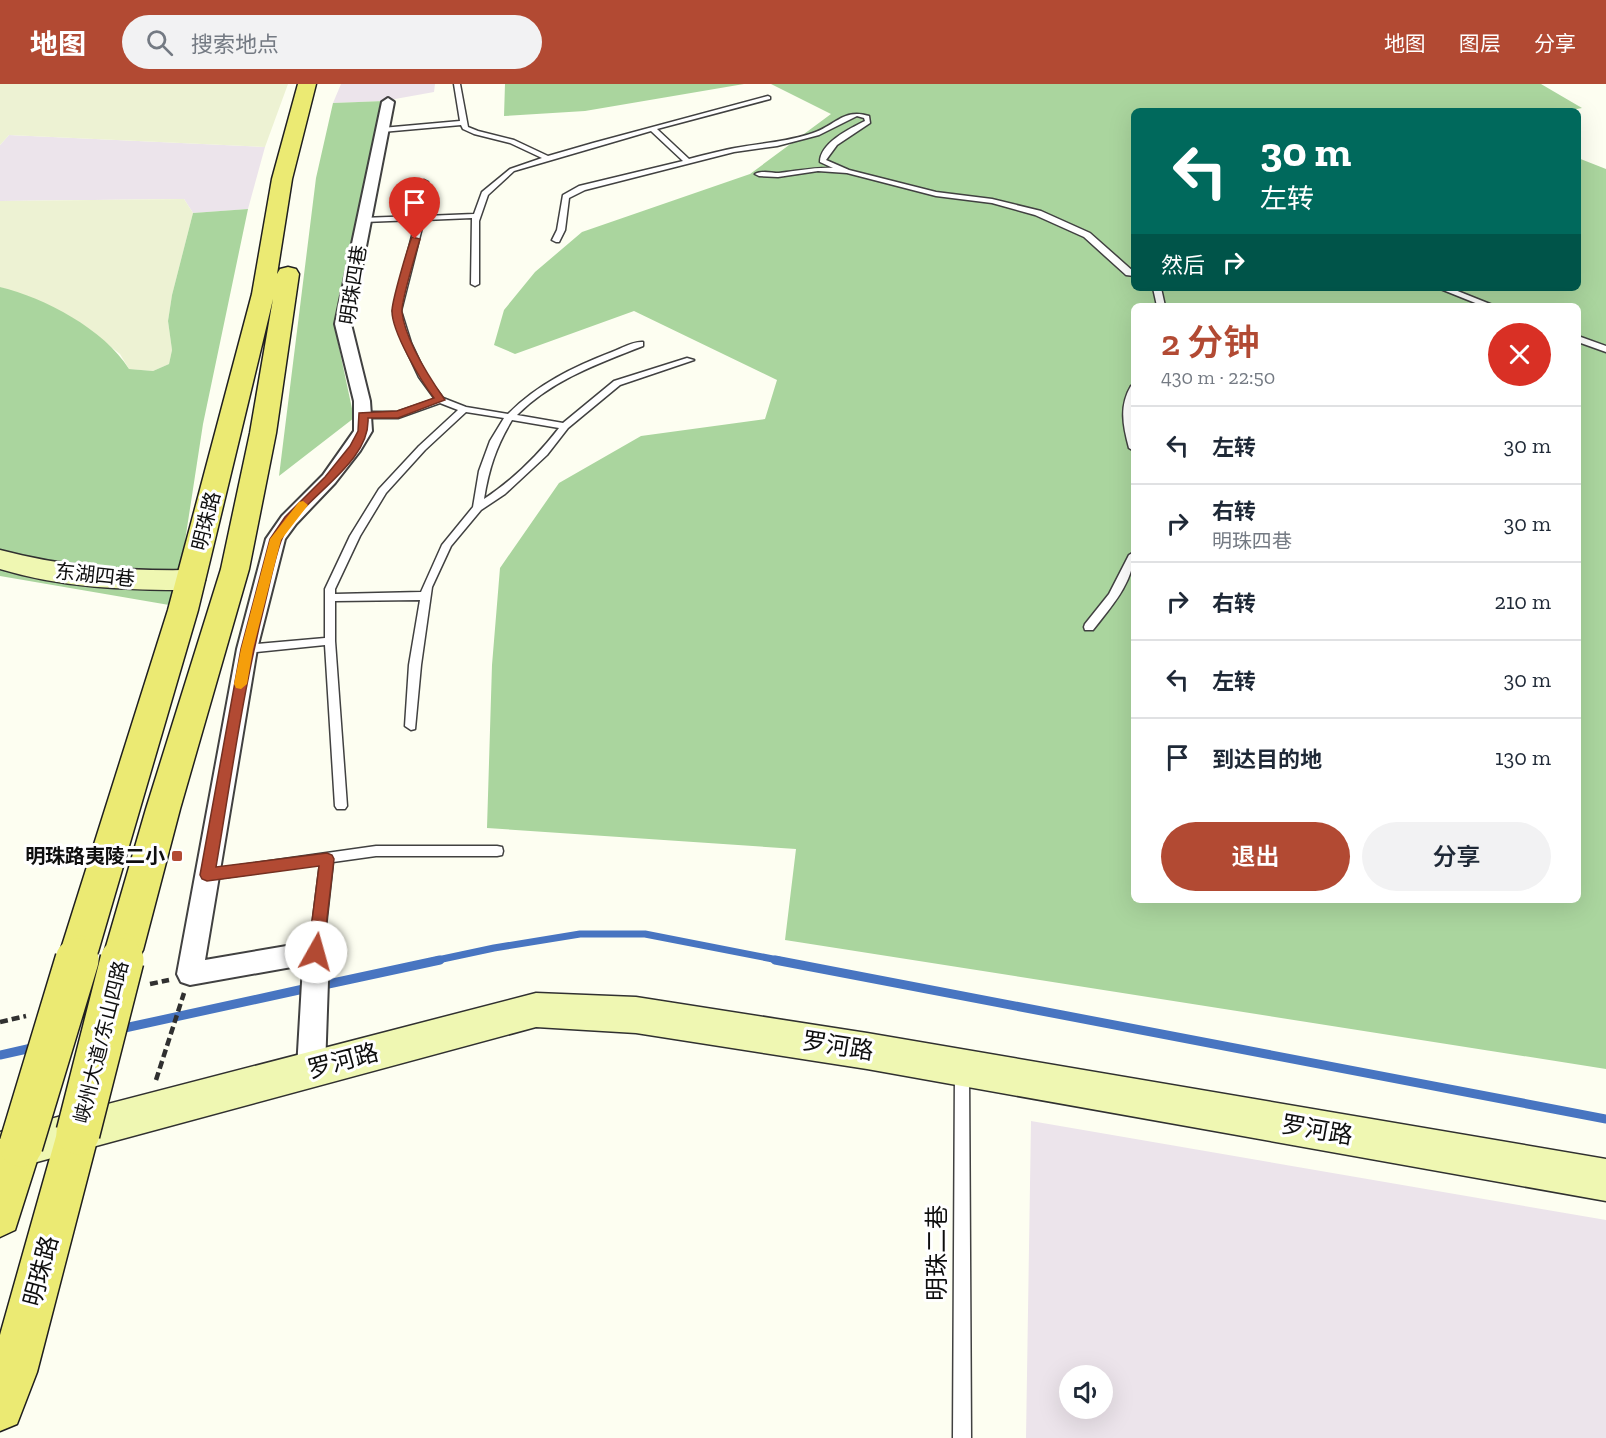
<!DOCTYPE html>
<html lang="zh">
<meta charset="utf-8">
<style>
body{margin:0;font-family:"Zilla Slab","Noto Sans SC",serif;background:#f2f2f3;color:#1f2937;height:100vh;display:flex;flex-direction:column;font-size:22px;white-space:nowrap}
*{box-sizing:border-box;margin:0}
p{font-size:20px;color:#747a83}
.icon{flex:none;width:33px;height:33px;fill:none;stroke:currentColor;stroke-width:2;stroke-linecap:round;stroke-linejoin:round}
.map{position:relative;flex:1;overflow:hidden}
.sheet{position:absolute;left:1131px;top:219px;width:450px;height:600px;display:flex;flex-direction:column;background:#fff;border-radius:9px;box-shadow:0 6px 24px #0002}
.sheet>*{flex:none}
.hud{position:absolute;left:1131px;top:24px;width:450px;height:183px;border-radius:9px;box-shadow:0 6px 24px #0002;background:#00695c;color:#fff;overflow:hidden}
.controls{position:absolute;left:1059px;top:1281px;display:grid;gap:12px}
.controls a{display:grid;place-items:center;width:54px;height:54px;border-radius:50%;background:#fff;box-shadow:0 6px 24px #0002;font-size:30px}
.pin{position:absolute;display:grid;place-items:center;width:51px;height:51px;color:#fff;margin:-62px -26px;border-radius:50% 50% 50% 0;rotate:-45deg;box-shadow:0 0 6px #0007}
.pin .icon{rotate:45deg}
.me{position:absolute;width:66px;margin:-33px;rotate:7deg;stroke-linejoin:round;filter:drop-shadow(0 0 4px #0008)}
.turn{display:flex;align-items:center;gap:21px;height:126px;padding:0 30px;font-size:27px}
.turn .icon{width:78px;height:78px;stroke-width:2.5}
.turn b{display:block;font-size:42px;line-height:51px}
.then{display:flex;align-items:center;height:57px;padding:0 30px;background:#0003;gap:12px;font-size:22px}
.round{display:grid;place-items:center;flex:none;width:63px;height:63px;border-radius:32px;background:#f2f2f3}
.summary{display:flex;align-items:center;justify-content:space-between;height:102px;padding:0 30px}
h1{font-size:36px;font-weight:600;line-height:45px;color:#b24a33}
.cta{display:flex;gap:12px;margin-top:auto;padding:12px 30px}
.cta a{flex:1;height:69px;border-radius:36px;background:#b24a33;color:#fff;font-size:24px;font-weight:600;line-height:69px;text-align:center}
.cta a+a{background:#f2f2f3;color:#1f2937}
ul{padding:0;list-style:none}
li{display:flex;align-items:center;gap:18px;height:78px;padding:0 30px;border-top:2px solid #e0e1e3}
li div{flex:1}
li b{display:block;font-size:22px}
li em{font-style:normal}
header{display:flex;align-items:center;gap:36px;box-sizing:border-box;height:84px;padding:0 30px;background:#b24a33;color:#fff}
header strong{font-size:28px}
nav{display:flex;gap:33px;margin-inline-start:auto;font-size:21px}
.search{width:420px;height:54px;background:#f2f2f3;display:flex;align-items:center;gap:15px;box-sizing:border-box;padding:0 21px;border-radius:33px;color:#747a83;font-size:22px}
.map>svg:first-child{display:block}
.industrial{fill:#ece4eb;fill-rule:evenodd}
.farmland{fill:#edf2d3}
.forest{fill:#aad59e;fill-rule:evenodd}
.lines{fill:none;stroke-linecap:round;stroke-linejoin:round}
.stream-far1{stroke:#4875c1;stroke-width:7}
.stream{stroke:#4875c1;stroke-width:9}
.lane-casing{stroke:#414141;stroke-width:3}
.street-casing{stroke:#414141;stroke-width:4}
.secondary-casing{stroke:#303030;stroke-width:3}
.primary-casing{stroke:#1f1f1f;stroke-width:3}
.path{stroke:#303030;stroke-width:4.5;stroke-dasharray:8 4;stroke-linecap:butt}
.lane{fill:#fff;fill-rule:evenodd}
.street{fill:#fff;fill-rule:evenodd}
.secondary{fill:#eff7b2;fill-rule:evenodd}
.primary{fill:#ebea73;fill-rule:evenodd}
.primary-bridge-far1-casing{stroke:#1f1f1f;stroke-width:36;stroke-linecap:butt}
.primary-bridge-casing{stroke:#1f1f1f;stroke-width:46;stroke-linecap:butt}
.primary-bridge-far1{stroke:#ebea73;stroke-width:33}
.primary-bridge{stroke:#ebea73;stroke-width:43}
.route{fill:#b24a33;stroke:#743021;stroke-width:1.5}
.slow{fill:#f59e0b}
.poi-dot{fill:#b24a33;stroke:#fff;stroke-width:2}
.labels{text-anchor:middle;stroke-width:6;stroke-linejoin:round;paint-order:stroke}
.street-label{font-size:20px;fill:#0e0e0e;stroke:#fff}
.poi-label{font-size:20px;font-weight:bold;fill:#0e0e0e;stroke:#fff;text-anchor:end}
.near-street-label{font-size:24px;fill:#0e0e0e;stroke:#fff}
</style>
<header>
<strong>地图</strong>
<div class="search"><svg class="icon" aria-label="search" viewBox="0 0 24 24"><circle cx="10" cy="10" r="6"/><path d="M15 15l6 6"/></svg>搜索地点</div>
<nav><a>地图</a><a>图层</a><a>分享</a></nav>
</header>
<div class="map">
<svg width="1606" height="1354" viewBox="0 0 1606 1354">
<rect width="100%" height="100%" fill="#fdfef1"/>
<!-- industrial -->
<path class="industrial" d="M341 0H435L434 8 384 17 333 19Z
M9 51 265 63 248 125 193 129 184 115 0 117V61Z
M1031 1037 1606 1136V1354H1026ZM1070 1292H1102V1324H1070Z"/>
<!-- farmland -->
<path class="farmland" d="M0 0H288L265 63 9 51 0 61Z
M184 115 193 129 172 211 168 237 172 266 169 280 153 287 129 285 120 270 81 239 46 220 0 203V117Z"/>
<!-- forest -->
<path class="forest" d="M505 0H744L585 27 504 32Z
M771 0H1541L1582 24 1567 27H1134V204H1578V74L1606 85V985L785 856 796 765 487 744 492 581 500 484 559 399 641 352 765 335 777 296 634 227 515 270 494 261 504 226 535 188 582 148 750 90 831 30ZM1134 222H1578V816H1134Z
M384 17 334 240 354 334 279 392 316 94 333 19Z
M248 125 203 340 175 522 0 492V203C45 214 104 245 129 285L153 287 169 280 172 266 168 237 172 211 193 129Z"/>
<g class="lines">
<!-- stream-far1 -->
<path class="stream-far1" d="M433 877 494 864 580 850H645L783 877"/>
<!-- stream -->
<path class="stream" d="M775 876 1606 1035
M319 902 440 876
M120 945 308 904
M0 971 36 963"/>
<!-- lane casing -->
<g class="lane-casing">
<path id="lane" d="M454 0H460L468 43 478 47 514 56 548 72 593 59 768 12 770 13V15L657 45 689 75C704 71 719 67 735 64 761 59 788 58 813 49 836 41 844 24 869 32L870 39 837 61 826 76 849 86 936 108 992 115 1041 127 1090 149 1134 188V192L1126 191 1084 153 1035 131 992 119 936 112 847 89 818 87 778 93 759 92 755 90C762 86 771 89 779 89 798 87 814 83 833 84L820 78C820 59 849 45 865 37L864 34 857 32 819 51 777 62 734 68 585 106 569 114 565 146 559 158H556L552 156 557 146 563 111 579 102 683 77 651 47 514 87 488 111 479 137V200L475 202 471 200 472 134 424 136 401 227 411 259 427 293 443 314 466 323 508 330C538 300 573 283 612 268 622 264 633 257 643 258V262C597 280 552 296 517 331L563 339 614 297 687 274 694 276 620 301 568 344 547 371 505 410 481 426 451 462 432 503 421 581 415 645 411 646 405 642 409 581 420 516 335 517V557L347 722 345 725H337L335 722 325 561 247 569 241 565 247 561 325 554V505L350 452 379 405 419 362 458 326 440 319 398 334H362L357 331 362 328H397L435 315 419 293 403 259 393 227 416 136 364 138H361V134L417 132 420 98 424 96 428 98 425 132 474 130 482 108 510 85 542 74 510 59 474 50 463 45 461 41 382 48 379 46 382 44 460 37ZM466 328 504 334 490 357 479 387 473 423 442 461 421 508 335 510V505L360 452 386 409 425 366ZM512 336 559 344C538 371 513 396 484 415 489 384 496 363 512 336Z
M1153 204H1161L1165 222H1157Z
M1438 204H1450L1495 222H1483Z
M1578 252 1606 262V268L1578 258Z
M1134 301 1132 326 1134 367 1129 364C1123 342 1119 322 1131 302Z
M1134 468C1134 498 1111 523 1093 546H1085L1084 543 1085 540 1109 510 1129 471Z
M376 762H497L502 763 503 767 502 771 497 772H376L333 778 323 868 321 872 316 874 311 872 309 868 320 780 207 796 202 795 201 791 202 787 207 786Z
M962 978 967 980 969 985 971 1354H953L955 985 957 980Z"/>
</g>
<!-- street casing -->
<g class="street-casing">
<path id="street" d="M388 14 394 18 351 240 370 317 372 347 360 367 335 399 296 440 285 455 257 565 205 876 316 857 325 860 329 868 325 985 321 994 311 998 301 994 297 985 303 881 190 901 181 898 177 890 237 565 266 455 282 432 323 391 354 347V317L335 240 382 18Z"/>
</g>
<!-- secondary casing -->
<g class="secondary-casing">
<path id="secondary" d="M0 466C64 483 125 487 191 486L201 489 205 496 201 503 191 506C126 506 62 504 0 485Z
M536 909 636 913 867 949 1606 1075V1117L867 985 636 949 536 943 0 1088V1048Z"/>
</g>
<!-- primary casing -->
<g class="primary-casing">
<path id="primary" d="M298 0H316L292 95 277 190 280 185 288 183 296 185 299 190 276 349 249 485 180 725 143 866 137 877 124 882 111 877 105 866 146 725 221 485 250 349 273 215 198 526 98 868 92 879 79 884 66 879 60 868 168 526 252 210 272 95Z
M78 1029 93 1035 99 1049 37 1288 17 1340 0 1347V1251L57 1049 63 1035Z
M21 1041 36 1047 42 1061 15 1146 0 1153V1061L6 1047Z"/>
</g>
<!-- path -->
<path class="path" d="M150 900 169 896
M0 938 26 932
M156 996 184 909"/>
<!-- lane -->
<use href="#lane" class="lane"/>
<!-- street -->
<use href="#street" class="street"/>
<!-- secondary -->
<use href="#secondary" class="secondary"/>
<!-- primary -->
<use href="#primary" class="primary"/>
<!-- primary-bridge-far1 casing -->
<g class="primary-bridge-far1-casing">
<path id="primary-bridge-far1" d="M76 877 79 868
M121 877 124 866"/>
</g>
<!-- primary-bridge casing -->
<g class="primary-bridge-casing">
<path id="primary-bridge" d="M78 1049 122 876
M21 1061 77 876"/>
</g>
<!-- primary-bridge-far1 -->
<use href="#primary-bridge-far1" class="primary-bridge-far1"/>
<!-- primary-bridge -->
<use href="#primary-bridge" class="primary-bridge"/>
</g>
<!-- route -->
<path class="route" d="M412 153 420 155C416 169 401 217 402 228 405 256 429 293 445 316L398 334H368C371 382 296 416 281 457 274 477 270 499 265 519 243 606 231 695 216 783L327 769 332 771 334 775 323 868 321 872 316 874 310 872 308 868 319 782 207 797 202 795 200 791 241 565 270 455 285 433 325 393 350 362 358 347 359 329 397 327 434 314C421 297 391 247 392 226 393 214 407 165 412 153Z"/>
<!-- slow -->
<path class="slow" d="M303 417 308 421 281 456 253 565 247 600 241 605 236 604 234 600 241 565 270 455 299 418Z"/>
<!-- markers -->
<rect class="poi-dot" x="171" y="766" width="12" height="12" rx="3"/>
<g class="labels">
<!-- street labels -->
<g class="street-label">
<text transform="translate(353 201) rotate(-81)" y="7">明珠四巷</text>
<text transform="translate(206 437) rotate(-76)" y="7">明珠路</text>
<text transform="translate(95 491) rotate(6)" y="7">东湖四巷</text>
<text transform="translate(101 958) rotate(-76)" y="7">峡州大道/东山四路</text>
</g>
<!-- poi labels -->
<g class="poi-label">
<text x="165" y="779">明珠路夷陵二小</text>
</g>
<!-- near-street labels -->
<g class="near-street-label">
<text transform="translate(838 962) rotate(9)" y="8">罗河路</text>
<text transform="translate(343 977) rotate(-15)" y="8">罗河路</text>
<text transform="translate(1317 1046) rotate(10)" y="8">罗河路</text>
<text transform="translate(937 1169) rotate(-90)" y="8">明珠二巷</text>
<text transform="translate(41 1187) rotate(-75)" y="8">明珠路</text>
</g>
</g>
</svg>
<div class="controls">
<a><svg class="icon" aria-label="sound" viewBox="0 0 24 24"><path d="M4 9h4l5-4v14l-5-4H4zM17 9q2 3 0 6"/></svg></a>
</div>
<div class="pin" style="left:415px;top:155px;background:#d93025"><svg class="icon" aria-label="arrive" viewBox="0 0 24 24"><path d="M6 21V4h12l-3 4 3 4H6"/></svg></div>
<svg class="me" style="left:316px;top:868px" viewBox="-20 -20 40 40"><circle r="19" fill="#fff"/><path d="M0-13L10 11 0 6-10 11z" fill="#b24a33"/></svg>
<div class="hud">
<div class="turn"><svg class="icon" aria-label="left" viewBox="0 0 24 24"><path d="M17 20v-9H6M10 6l-5 5 5 5"/></svg><div><b>30 m</b>左转</div></div>
<div class="then">然后<svg class="icon" aria-label="right" viewBox="0 0 24 24"><path d="M7 20v-9h11M14 6l5 5-5 5"/></svg></div>
</div>
<section class="sheet">
<div class="summary"><div><h1>2 分钟</h1><p>430 m · 22:50</p></div><a class="round" style="background:#d93025;color:#fff"><svg class="icon" aria-label="close" viewBox="0 0 24 24"><path d="M6 6l12 12M18 6L6 18"/></svg></a></div>
<ul>
<li><svg class="icon" aria-label="left" viewBox="0 0 24 24"><path d="M17 20v-9H6M10 6l-5 5 5 5"/></svg><div><b>左转</b></div><em>30 m</em></li>
<li><svg class="icon" aria-label="right" viewBox="0 0 24 24"><path d="M7 20v-9h11M14 6l5 5-5 5"/></svg><div><b>右转</b><p>明珠四巷</p></div><em>30 m</em></li>
<li><svg class="icon" aria-label="right" viewBox="0 0 24 24"><path d="M7 20v-9h11M14 6l5 5-5 5"/></svg><div><b>右转</b></div><em>210 m</em></li>
<li><svg class="icon" aria-label="left" viewBox="0 0 24 24"><path d="M17 20v-9H6M10 6l-5 5 5 5"/></svg><div><b>左转</b></div><em>30 m</em></li>
<li><svg class="icon" aria-label="arrive" viewBox="0 0 24 24"><path d="M6 21V4h12l-3 4 3 4H6"/></svg><div><b>到达目的地</b></div><em>130 m</em></li>
</ul>
<div class="cta"><a>退出</a><a>分享</a></div>
</section>
</div>
